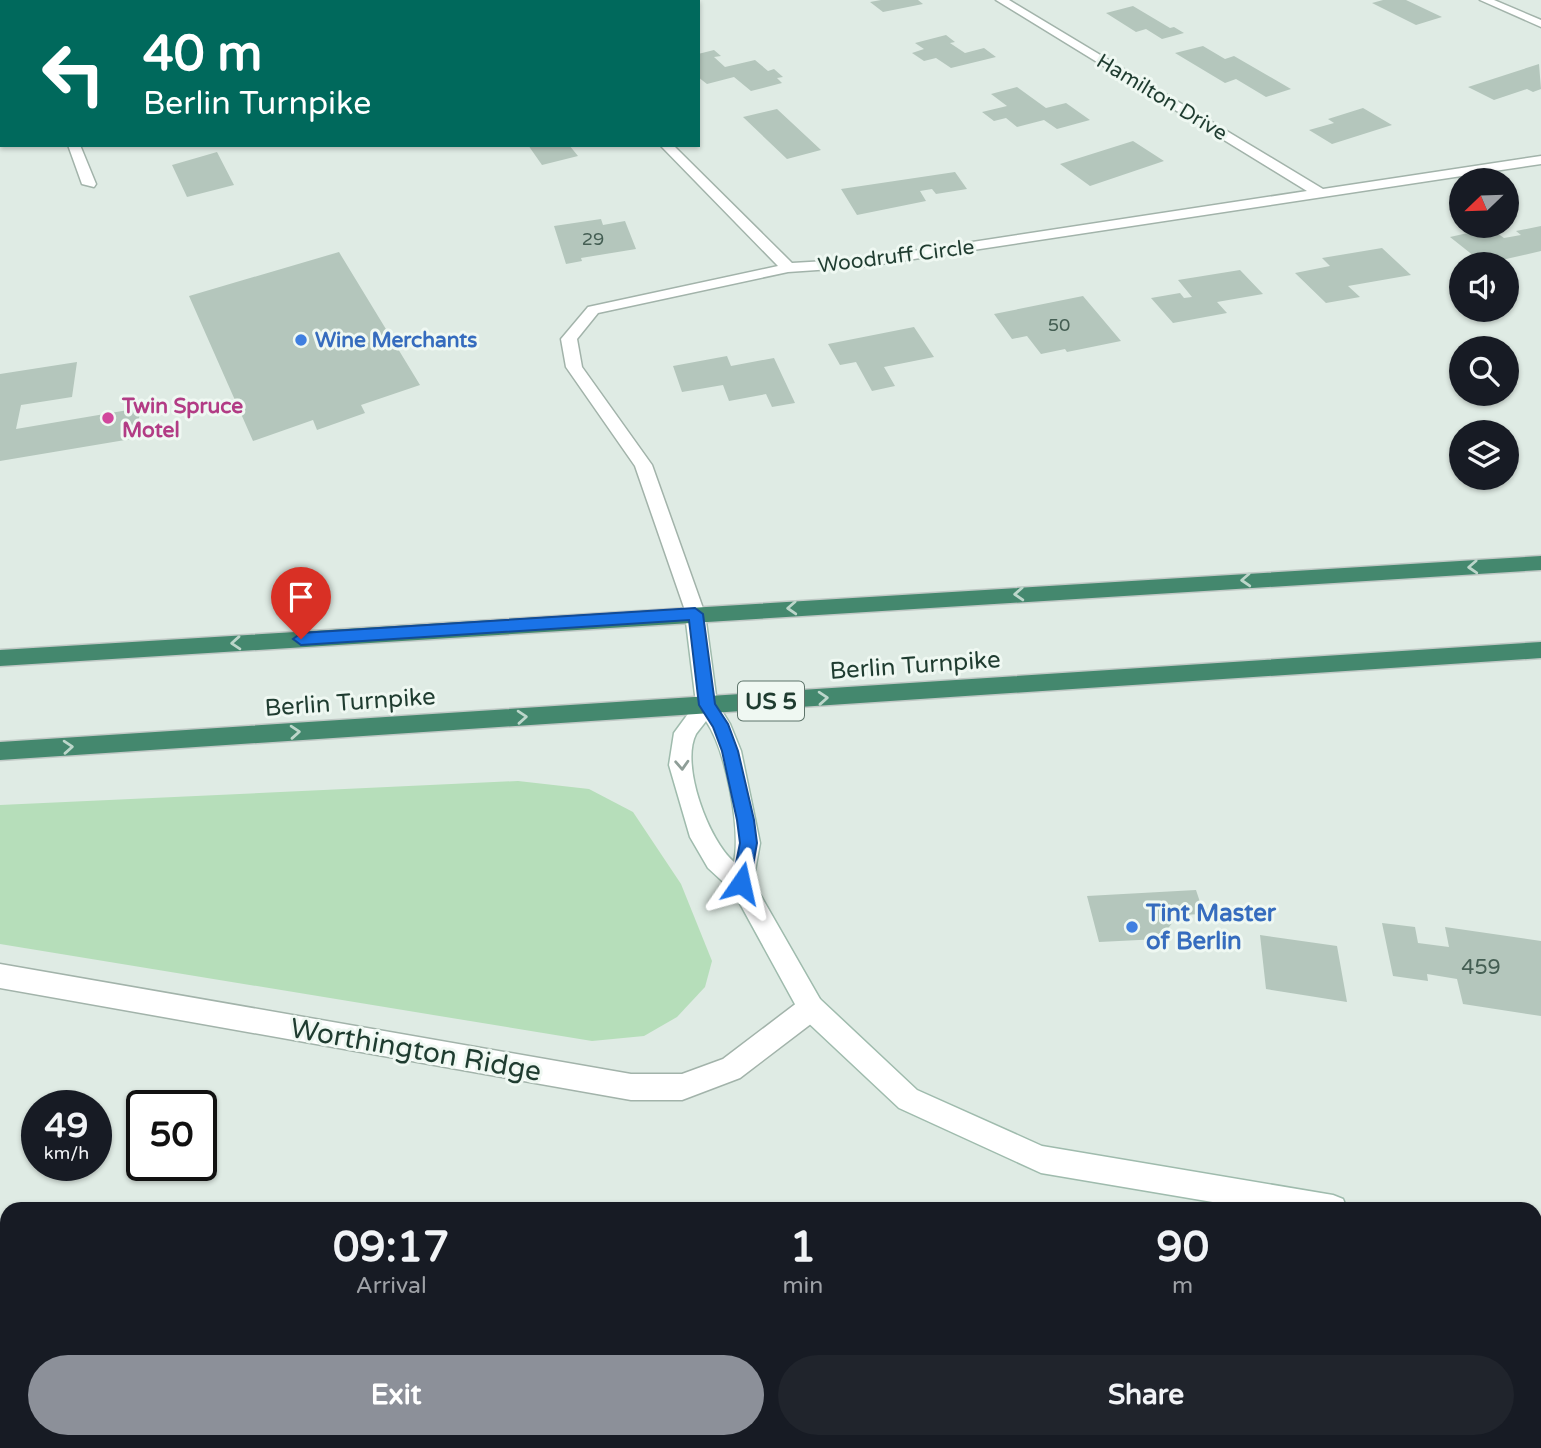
<!DOCTYPE html>
<style>
body{margin:0;font-family:"Varela Round",sans-serif;background:#20242c;color:#f1f3f6;height:100vh;display:flex;flex-direction:column;font-size:26px;white-space:nowrap}
*{box-sizing:border-box;margin:0}
p{font-size:23px;color:#9ea1a6}
.icon{flex:none;width:38px;height:38px;fill:none;stroke:currentColor;stroke-width:2;stroke-linecap:round;stroke-linejoin:round}
.map{position:relative;flex:1;overflow:hidden}
.side{position:absolute;left:0px;top:1202px;width:1542px;height:247px;display:flex;flex-direction:column;background:#171b24;border-radius:21px 21px 0 0;box-shadow:0 2px 5px #0004}
.side>*{flex:none}
.top-card{position:absolute;left:0px;top:0px;width:700px;height:147px;box-shadow:0 2px 5px #0004;background:#00695c;color:#fff;overflow:hidden}
.needle{width:46px;rotate:247deg}
.fabs{position:absolute;left:1449px;top:168px;display:grid;gap:14px}
.fabs a{display:grid;place-items:center;width:70px;height:70px;border-radius:50%;background:#171b24;box-shadow:0 2px 5px #0004;font-size:35px}
.speed{position:absolute;left:21px;top:1090px;display:flex;gap:14px;font-size:35px;font-weight:700;text-align:center}
.speed>*{display:grid;place-content:center;width:91px;height:91px;border-radius:50%;background:#171b24;box-shadow:0 2px 5px #0004;line-height:1}
.speed small{font-size:18px;font-weight:400}
.speed .limit{border:4px solid #111;border-radius:10px;background:#fff;color:#111}
.pin{position:absolute;display:grid;place-items:center;width:60px;height:60px;color:#fff;margin:-72px -30px;border-radius:50% 50% 50% 0;rotate:-45deg;box-shadow:0 0 7px #0007}
.pin .icon{rotate:45deg}
.me{position:absolute;width:77px;margin:-38px;rotate:11deg;stroke-linejoin:round;filter:drop-shadow(0 0 5px #0008)}
.turn{display:flex;align-items:center;gap:24px;height:147px;padding:0 28px;font-size:32px}
.turn .icon{width:91px;height:91px;stroke-width:2.5}
.turn b{display:block;font-size:49px;line-height:60px}
.eta{display:flex;justify-content:space-evenly;align-items:center;height:119px;text-align:center}
.eta b{font-size:42px;font-weight:700;line-height:49px}
.button{display:flex;gap:14px;margin-top:auto;padding:14px 28px}
.button a{flex:1;height:80px;border-radius:42px;background:#8c9099;color:#fff;font-size:28px;font-weight:700;line-height:80px;text-align:center}
.button a+a{background:#20242c;color:#f1f3f6}
.map>svg:first-child{display:block}
.green{fill:#b6deba}
.building{fill:#b4c6bc}
.lines{fill:none;stroke-linecap:round;stroke-linejoin:round}
.minor-casing{stroke:#a2b3aa;stroke-width:3}
.secondary-casing{stroke:#9fbbad;stroke-width:3}
.trunk-casing{stroke:#c0c8c5;stroke-width:3}
.minor{fill:#fff;fill-rule:evenodd}
.secondary{fill:#fff;fill-rule:evenodd}
.trunk{fill:#44886e;fill-rule:evenodd}
.oneway{stroke:#bcd6ca}
.oneway2{stroke:#8f9e98}
.route{fill:#1a73e8;stroke:#114b97;stroke-width:2}
.shop-dot{fill:#3f7fe0;stroke:#eff8f2;stroke-width:2.5}
.hotel-dot{fill:#d1479c;stroke:#eff8f2;stroke-width:2.5}
.labels{text-anchor:middle;stroke-width:6;stroke-linejoin:round;paint-order:stroke}
.far-number-label{font-size:18px;fill:#445e53}
.far-street-label{font-size:21px;fill:#1f3c30;stroke:#eff8f2}
.far-shop-label{font-size:21px;font-weight:bold;fill:#366cbe;stroke:#eff8f2;text-anchor:start}
.far-hotel-label{font-size:21px;font-weight:bold;fill:#b23c85;stroke:#eff8f2;text-anchor:start}
.number-label{font-size:21px;fill:#445e53}
.shield{fill:#eff8f2;stroke:#5d746a;stroke-width:2}
.shield-label{font-size:23px;font-weight:bold;fill:#1f3c30}
.street-label{font-size:24px;fill:#1f3c30;stroke:#eff8f2}
.shop-label{font-size:24px;font-weight:bold;fill:#366cbe;stroke:#eff8f2;text-anchor:start}
.near-street-label{font-size:28px;fill:#1f3c30;stroke:#eff8f2}
</style>
<div class="map">
<svg width="1541" height="1448" viewBox="0 0 1541 1448">
<rect width="100%" height="100%" fill="#dfebe4"/>
<!-- green -->
<path class="green" d="M518 781 589 789 633 812 681 884 712 961 705 987 677 1017 644 1036 592 1041 0 944V805Z"/>
<!-- building -->
<path class="building" d="M881 0H918L923 4 883 12 870 2Z
M1383 0H1406L1442 17 1416 25 1372 3Z
M1133 6 1170 28 1174 27 1184 33 1162 39 1146 29 1136 32 1106 13Z
M946 35 955 42 950 43 965 53 984 48 996 57 951 68 936 58 924 61 912 53 924 49 915 43Z
M1203 46 1225 59 1234 56 1291 89 1266 97 1236 79 1225 83 1175 53Z
M714 50 721 56 714 57 725 67 755 60 768 71 774 69 783 77 777 78 782 83 751 91 734 77 707 84 698 77V54Z
M1539 64 1541 89 1533 92 1527 89 1494 100 1468 87Z
M1017 87 1046 108 1066 103 1090 120 1057 129 1044 120 1017 127 1006 118 994 121 982 112 1007 106 991 94Z
M1363 108 1392 125 1332 144 1309 130 1334 123 1328 119Z
M777 109 821 150 787 159 743 117Z
M1133 141 1164 161 1090 186 1060 164Z
M528 145H569L578 156 542 165Z
M217 152 234 185 187 197 172 165Z
M955 172 967 189 936 194 932 189 920 191 926 201 857 215 841 189Z
M601 219 603 225 625 221 636 249 581 258 582 261 566 264 554 226Z
M1541 226V251L1484 264 1450 237 1490 228 1504 238 1521 235 1516 231Z
M1382 248 1411 275 1348 286 1360 297 1326 303 1295 273 1330 266 1322 258Z
M339 252 420 385 361 405 365 413 317 430 313 420 253 441 189 296Z
M1240 270 1263 294 1217 302 1227 313 1173 323 1151 298 1180 293 1184 298 1192 297 1178 280Z
M1083 296 1121 341 1067 352 1065 349 1041 354 1027 336 1012 339 994 314Z
M914 327 934 357 884 367 895 386 872 391 856 362 840 365 828 344Z
M727 356 731 366 774 358 795 403 772 407 766 394 729 401 723 385 682 392 673 366Z
M77 362 72 397 21 405 16 429 140 408 137 438 0 461V374Z
M1196 890 1204 914 1179 915 1159 939 1099 942 1087 896Z
M1382 923 1415 927 1418 943 1449 947 1445 927 1541 941V1016L1463 1004 1457 979 1427 974 1428 981 1393 976Z
M1260 935 1337 946 1347 1002 1266 989Z
M365 1442H430L428 1448H363Z
M589 1442H717L716 1448H588Z"/>
<g class="lines">
<!-- minor casing -->
<g class="minor-casing">
<path id="minor" d="M7 0H17L18 2H7Z
M518 0H529L530 2H519Z
M996 0H1009L1323 189 1541 156V164L861 267 788 272 598 313 577 339 582 367 652 465 705 614 702 619H688L635 466 566 367 561 339 588 307 778 266 660 145H673L792 263 861 259 1307 191Z
M1480 0H1494L1541 20V27Z
M0 125H2V133H0Z
M68 145H80L96 184 94 187 82 184Z
M0 964 631 1074H682L723 1059 802 999 811 996 820 999 824 1008 820 1017 740 1078 682 1100H631L0 988Z"/>
</g>
<!-- secondary casing -->
<g class="secondary-casing">
<path id="secondary" d="M695 607 702 609 705 614 717 703 730 724 741 751 760 843 753 882 820 999 917 1090 1042 1146 1333 1195 1343 1199 1347 1209H1254L1041 1173 899 1108 802 1017 733 891 708 868 690 837 669 765 674 733 696 703 685 614 688 609ZM706 721C726 750 741 829 734 862 709 841 680 765 696 734 699 730 703 725 706 721Z
M1535 1230 1541 1231V1259L1535 1258Z"/>
</g>
<!-- trunk casing -->
<g class="trunk-casing">
<path id="trunk" d="M1541 556V570L0 666V650Z
M1541 642V658L0 760V742Z"/>
</g>
<!-- minor -->
<use href="#minor" class="minor"/>
<!-- secondary -->
<use href="#secondary" class="secondary"/>
<!-- trunk -->
<use href="#trunk" class="trunk"/>
</g>
<!-- one-way arrows -->
<defs><path id="oneway-chevron" d="M-2-3.5L2.5 0L-2 3.5" fill="none" stroke-width="1.6" stroke-linecap="round" stroke-linejoin="round" transform="scale(1.75)"/></defs>
<g class="oneway">
<use href="#oneway-chevron" transform="translate(1473 567) rotate(177)"/>
<use href="#oneway-chevron" transform="translate(1246 580) rotate(177)"/>
<use href="#oneway-chevron" transform="translate(1019 594) rotate(177)"/>
<use href="#oneway-chevron" transform="translate(792 608) rotate(177)"/>
<use href="#oneway-chevron" transform="translate(236 643) rotate(176)"/>
<use href="#oneway-chevron" transform="translate(823 698) rotate(-4)"/>
<use href="#oneway-chevron" transform="translate(522 717) rotate(-4)"/>
<use href="#oneway-chevron" transform="translate(295 732) rotate(-4)"/>
<use href="#oneway-chevron" transform="translate(68 747) rotate(-4)"/>
</g>
<use class="oneway2" href="#oneway-chevron" transform="translate(682 765) rotate(87)"/>
<!-- route -->
<path class="route" d="M695 608 703 614 715 704 728 724 738 751 754 820 757 843 750 883 747 889 741 891 735 889 732 883 740 843 737 820 722 751 713 727 699 705 689 620 301 645 293 639 301 633Z"/>
<!-- markers -->
<g class="shop-dot">
<circle cx="301" cy="340" r="7"/>
<circle cx="1132" cy="927" r="7"/>
</g>
<circle class="hotel-dot" cx="108" cy="418" r="7"/>
<g class="labels">
<!-- far-number labels -->
<g class="far-number-label">
<text x="593" y="245">29</text>
<text x="1059" y="331">50</text>
</g>
<!-- far-street labels -->
<g class="far-street-label">
<text transform="translate(1162 97) rotate(31)" y="7">Hamilton Drive</text>
<text transform="translate(896 256) rotate(-7)" y="7">Woodruff Circle</text>
</g>
<!-- far-shop labels -->
<g class="far-shop-label">
<text x="315" y="347">Wine Merchants</text>
</g>
<!-- far-hotel labels -->
<g class="far-hotel-label">
<text x="122" y="413">Twin Spruce<tspan x="122" dy="24">Motel</tspan></text>
</g>
<!-- number labels -->
<g class="number-label">
<text x="1481" y="974">459</text>
</g>
<!-- shield labels -->
<rect class="shield" x="738" y="681.5" width="66" height="39" rx="5"/>
<g class="shield-label">
<text x="771" y="709">US 5</text>
</g>
<!-- street labels -->
<g class="street-label">
<text transform="translate(915 665) rotate(-4)" y="8">Berlin Turnpike</text>
<text transform="translate(350 702) rotate(-4)" y="8">Berlin Turnpike</text>
</g>
<!-- shop labels -->
<g class="shop-label">
<text x="1146" y="921">Tint Master<tspan x="1146" dy="28">of Berlin</tspan></text>
</g>
<!-- near-street labels -->
<g class="near-street-label">
<text transform="translate(416 1049) rotate(10)" y="10">Worthington Ridge</text>
</g>
</g>
</svg>
<div class="fabs">
<a><svg class="needle" viewBox="-14 -14 28 28"><path d="M0-13l5 13h-10z" fill="#e53935"/><path d="M0 13l5-13h-10z" fill="#9ea1a6"/></svg></a>
<a><svg class="icon" aria-label="sound" viewBox="0 0 24 24"><path d="M4 9h4l5-4v14l-5-4H4zM17 9q2 3 0 6"/></svg></a>
<a><svg class="icon" aria-label="search" viewBox="0 0 24 24"><circle cx="10" cy="10" r="6"/><path d="M15 15l6 6"/></svg></a>
<a><svg class="icon" aria-label="layers" viewBox="0 0 24 24"><path d="M12 4l9 5-9 5-9-5zM3 14l9 5 9-5"/></svg></a>
</div>
<div class="speed"><div>49<small>km/h</small></div><div class="limit">50</div></div>
<div class="pin" style="left:301px;top:639px;background:#d93025"><svg class="icon" aria-label="arrive" viewBox="0 0 24 24"><path d="M6 21V4h12l-3 4 3 4H6"/></svg></div>
<svg class="me" style="left:741px;top:883px" viewBox="-20 -20 40 40"><path d="M0-17L14 15 0 8-14 15z" fill="#1a73e8" stroke="#fff" stroke-width="4"/></svg>
<div class="top-card">
<div class="turn"><svg class="icon" aria-label="left" viewBox="0 0 24 24"><path d="M17 20v-9H6M10 6l-5 5 5 5"/></svg><div><b>40 m</b>Berlin Turnpike</div></div>
</div>
<section class="side">
<div class="eta">
<div><b>09:17</b><p>Arrival</p></div>
<div><b>1</b><p>min</p></div>
<div><b>90</b><p>m</p></div>
</div>
<div class="button"><a>Exit</a><a>Share</a></div>
</section>
</div>
